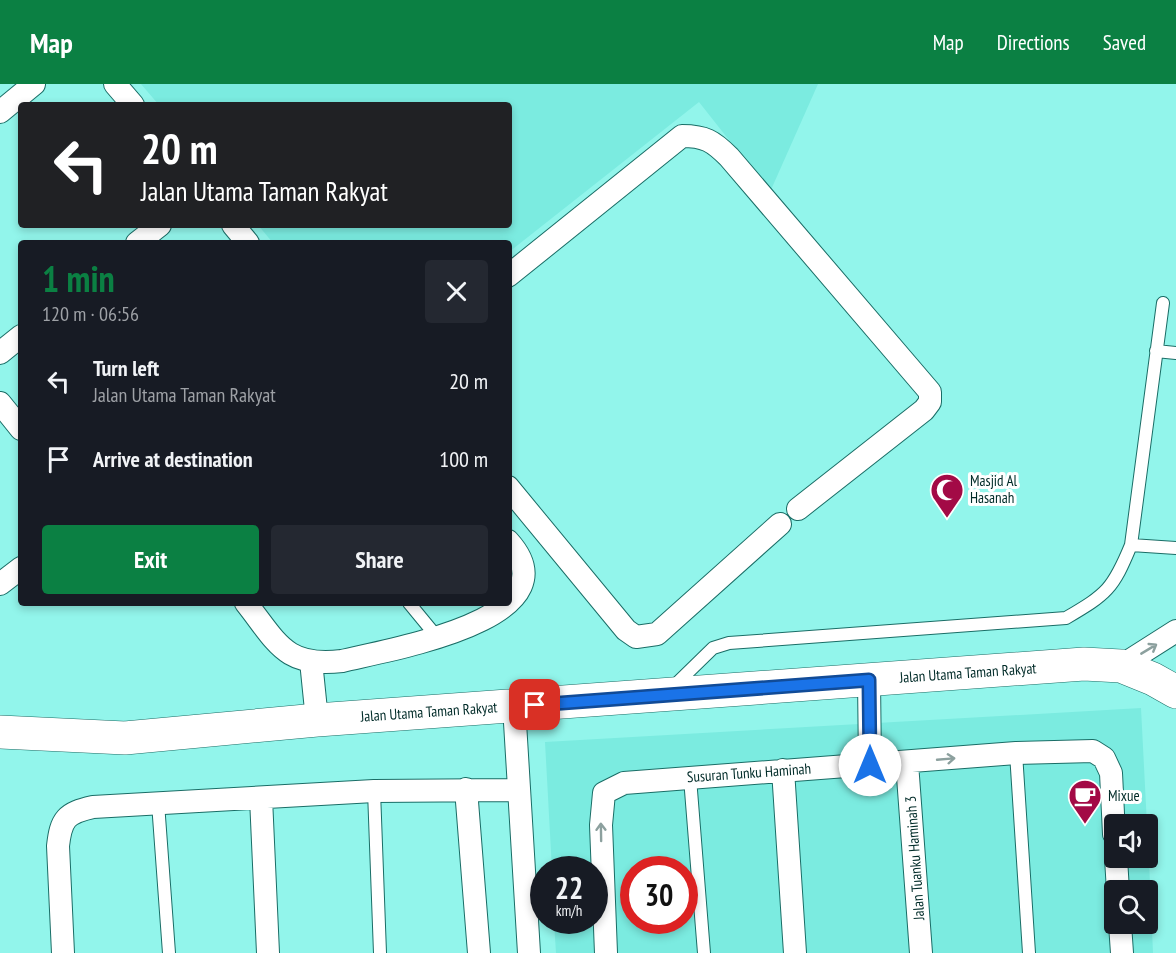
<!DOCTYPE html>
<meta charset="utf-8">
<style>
body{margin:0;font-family:"PT Sans Narrow",sans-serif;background:#242831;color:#f1f3f6;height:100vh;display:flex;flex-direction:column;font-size:22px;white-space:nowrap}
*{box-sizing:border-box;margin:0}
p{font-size:20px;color:#9ea1a6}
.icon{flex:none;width:33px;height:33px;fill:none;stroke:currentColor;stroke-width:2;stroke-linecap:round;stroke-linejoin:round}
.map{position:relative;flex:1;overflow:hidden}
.side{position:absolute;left:18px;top:156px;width:494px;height:366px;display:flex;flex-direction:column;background:#171b24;border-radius:6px;box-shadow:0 3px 9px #0003}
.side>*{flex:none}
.hud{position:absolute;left:18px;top:18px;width:494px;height:126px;border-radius:6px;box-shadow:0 3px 9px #0003;background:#202124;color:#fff;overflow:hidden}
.tools{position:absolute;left:1104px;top:730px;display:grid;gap:12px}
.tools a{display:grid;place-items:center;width:54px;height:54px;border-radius:6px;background:#171b24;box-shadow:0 3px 9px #0003;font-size:30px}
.speed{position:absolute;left:530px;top:772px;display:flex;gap:12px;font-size:30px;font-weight:700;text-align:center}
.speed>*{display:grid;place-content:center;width:78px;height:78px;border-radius:50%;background:#171b24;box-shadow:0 3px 9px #0003;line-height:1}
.speed small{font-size:15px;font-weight:400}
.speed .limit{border:9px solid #d22;background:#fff;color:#111}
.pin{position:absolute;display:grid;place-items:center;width:51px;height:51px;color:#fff;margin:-26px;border-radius:12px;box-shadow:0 3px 9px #0006}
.me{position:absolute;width:66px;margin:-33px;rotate:0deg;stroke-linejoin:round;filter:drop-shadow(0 0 4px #0008)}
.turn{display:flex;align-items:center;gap:21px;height:126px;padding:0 24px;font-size:27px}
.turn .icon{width:78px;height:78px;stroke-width:2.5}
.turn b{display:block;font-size:42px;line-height:51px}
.round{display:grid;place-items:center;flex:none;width:63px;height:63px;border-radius:6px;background:#242831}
.head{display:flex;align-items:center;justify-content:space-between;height:102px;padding:0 24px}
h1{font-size:36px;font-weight:700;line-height:45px;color:#0b8043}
.action{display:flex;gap:12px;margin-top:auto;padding:12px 24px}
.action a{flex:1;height:69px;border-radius:6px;background:#0b8043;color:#fff;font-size:24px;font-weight:700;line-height:69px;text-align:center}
.action a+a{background:#242831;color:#f1f3f6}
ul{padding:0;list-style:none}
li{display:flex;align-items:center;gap:18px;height:78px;padding:0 24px}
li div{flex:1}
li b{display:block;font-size:22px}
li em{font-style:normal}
header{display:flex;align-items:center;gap:36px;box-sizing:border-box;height:84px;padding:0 30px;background:#0b8043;color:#fff}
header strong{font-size:28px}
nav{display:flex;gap:33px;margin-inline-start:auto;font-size:21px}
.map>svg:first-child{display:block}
.built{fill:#7bebe0;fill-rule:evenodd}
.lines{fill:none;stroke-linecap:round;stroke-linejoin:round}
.lane-casing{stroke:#1a6d66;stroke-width:14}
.street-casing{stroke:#1a6d66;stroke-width:24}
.secondary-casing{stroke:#1a6d66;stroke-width:34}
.lane{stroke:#fff;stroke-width:12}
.street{stroke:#fff;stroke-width:22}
.secondary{stroke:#fff;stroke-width:33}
.oneway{stroke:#8ca09e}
.route-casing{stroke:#114b97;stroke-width:15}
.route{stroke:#1a73e8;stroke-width:10}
.labels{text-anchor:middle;stroke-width:6;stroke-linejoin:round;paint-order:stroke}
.poi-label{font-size:15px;fill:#002b28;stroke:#fff;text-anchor:start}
.street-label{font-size:15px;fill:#002b28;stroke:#fff}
</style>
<header>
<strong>Map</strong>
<nav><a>Map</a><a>Directions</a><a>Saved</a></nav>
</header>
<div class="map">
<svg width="1176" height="869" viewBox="0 0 1176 869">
<rect width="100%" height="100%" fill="#92f5eb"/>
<!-- built -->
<path class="built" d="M141 0H818L770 108 699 18 509 168 508 159H273L258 141H508V21H159Z
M1141 624 1147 741H1114V774H1148V753L1153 869H556L554 837H594V786H552L545 658ZM633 786H684V837H633ZM1114 807H1148V840H1114Z"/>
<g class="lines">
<!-- lane casing -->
<g class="lane-casing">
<path id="lane" d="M1156 267 1176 269
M1131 461 1176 464
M409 519 437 553
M672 604 713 564 729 559 1066 534C1107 510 1113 505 1131 461L1163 219
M1016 669 1029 869
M690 694 704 869
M374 707 380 869
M158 719 169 869"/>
</g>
<!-- street casing -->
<g class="street-casing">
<path id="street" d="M115 0 133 21
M0 28 34 0
M233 141 248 159
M137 159 160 141
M508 192 682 52C705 52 713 57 729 73L930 308V318L924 326 798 425
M0 269 21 252
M0 319 21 345
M508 403 626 546 636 553 657 550 780 440
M0 500 21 484
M246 519C277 558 285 584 342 577 386 566 579 535 508 457
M311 577 317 636
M1121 582 1176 547
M869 596 870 681
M514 622 529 869
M907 679 921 869
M783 686 795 869
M466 705 479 869
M261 714 268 869
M1116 774 1118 807
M1120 840 1122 869
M63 869 58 762C61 735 66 729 93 723L374 707 519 706
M606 869 601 741 604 709 624 699 1016 669 1093 667 1104 674 1111 689 1114 750"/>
</g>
<!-- secondary casing -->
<g class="secondary-casing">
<path id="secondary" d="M0 648 125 654 317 636 1084 580 1121 582 1153 595 1176 608"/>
</g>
<!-- lane -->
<use href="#lane" class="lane"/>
<!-- street -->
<use href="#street" class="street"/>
<!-- secondary -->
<use href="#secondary" class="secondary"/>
</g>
<!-- one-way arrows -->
<defs><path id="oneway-shaft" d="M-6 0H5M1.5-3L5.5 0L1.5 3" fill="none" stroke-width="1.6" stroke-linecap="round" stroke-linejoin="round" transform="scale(1.5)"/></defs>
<g class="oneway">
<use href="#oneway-shaft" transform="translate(1149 565) rotate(-31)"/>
<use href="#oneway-shaft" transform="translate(946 675) rotate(-5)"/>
<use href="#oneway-shaft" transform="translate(601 748) rotate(-91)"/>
</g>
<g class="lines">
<!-- route casing -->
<g class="route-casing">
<path id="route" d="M535 621 869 596 870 681"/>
</g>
<!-- route -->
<use href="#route" class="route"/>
</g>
<!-- icons -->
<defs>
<g id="mosque-pin" transform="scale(1.725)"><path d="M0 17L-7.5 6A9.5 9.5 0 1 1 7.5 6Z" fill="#a30a46" stroke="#fff"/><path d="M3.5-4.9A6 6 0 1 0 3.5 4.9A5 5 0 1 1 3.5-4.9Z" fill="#fff"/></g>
<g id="cafe-pin" transform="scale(1.725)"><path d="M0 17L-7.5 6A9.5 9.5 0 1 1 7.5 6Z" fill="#a30a46" stroke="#fff"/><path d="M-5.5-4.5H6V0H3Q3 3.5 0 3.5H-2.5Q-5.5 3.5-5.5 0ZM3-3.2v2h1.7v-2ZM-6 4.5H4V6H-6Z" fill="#fff"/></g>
</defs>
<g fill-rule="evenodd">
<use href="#mosque-pin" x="947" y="406"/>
<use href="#cafe-pin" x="1085" y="712"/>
</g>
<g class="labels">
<!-- poi labels -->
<g class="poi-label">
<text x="970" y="402">Masjid Al<tspan x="970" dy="17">Hasanah</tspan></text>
<text x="1108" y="717">Mixue</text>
</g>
<!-- street labels -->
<g class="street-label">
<text transform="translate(968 589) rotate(-4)" y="5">Jalan Utama Taman Rakyat</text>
<text transform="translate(429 628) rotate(-4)" y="5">Jalan Utama Taman Rakyat</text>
<text transform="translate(749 689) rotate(-4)" y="5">Susuran Tunku Haminah</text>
<text transform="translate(915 774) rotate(-94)" y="5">Jalan Tuanku Haminah 3</text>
</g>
</g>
</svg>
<div class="tools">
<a><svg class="icon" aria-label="sound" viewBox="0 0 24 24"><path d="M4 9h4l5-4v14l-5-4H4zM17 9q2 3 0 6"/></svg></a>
<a><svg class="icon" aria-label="search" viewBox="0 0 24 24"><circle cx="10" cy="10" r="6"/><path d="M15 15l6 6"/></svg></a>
</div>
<div class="speed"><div>22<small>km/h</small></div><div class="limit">30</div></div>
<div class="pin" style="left:535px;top:621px;background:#d93025"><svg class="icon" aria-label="arrive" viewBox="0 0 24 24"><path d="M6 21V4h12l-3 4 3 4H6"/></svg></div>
<svg class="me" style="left:870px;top:681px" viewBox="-20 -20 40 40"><circle r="19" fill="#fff"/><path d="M0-13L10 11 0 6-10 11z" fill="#1a73e8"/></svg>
<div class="hud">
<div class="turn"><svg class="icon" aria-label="left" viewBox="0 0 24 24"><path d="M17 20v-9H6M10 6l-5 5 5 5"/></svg><div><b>20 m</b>Jalan Utama Taman Rakyat</div></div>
</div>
<section class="side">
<div class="head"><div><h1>1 min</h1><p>120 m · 06:56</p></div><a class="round"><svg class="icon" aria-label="close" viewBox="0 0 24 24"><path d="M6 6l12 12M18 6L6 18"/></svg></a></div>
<ul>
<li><svg class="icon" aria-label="left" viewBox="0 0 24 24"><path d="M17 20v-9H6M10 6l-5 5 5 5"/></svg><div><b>Turn left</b><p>Jalan Utama Taman Rakyat</p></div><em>20 m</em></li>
<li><svg class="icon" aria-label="arrive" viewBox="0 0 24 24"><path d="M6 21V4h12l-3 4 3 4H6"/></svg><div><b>Arrive at destination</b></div><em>100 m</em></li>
</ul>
<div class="action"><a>Exit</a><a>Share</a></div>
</section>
</div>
